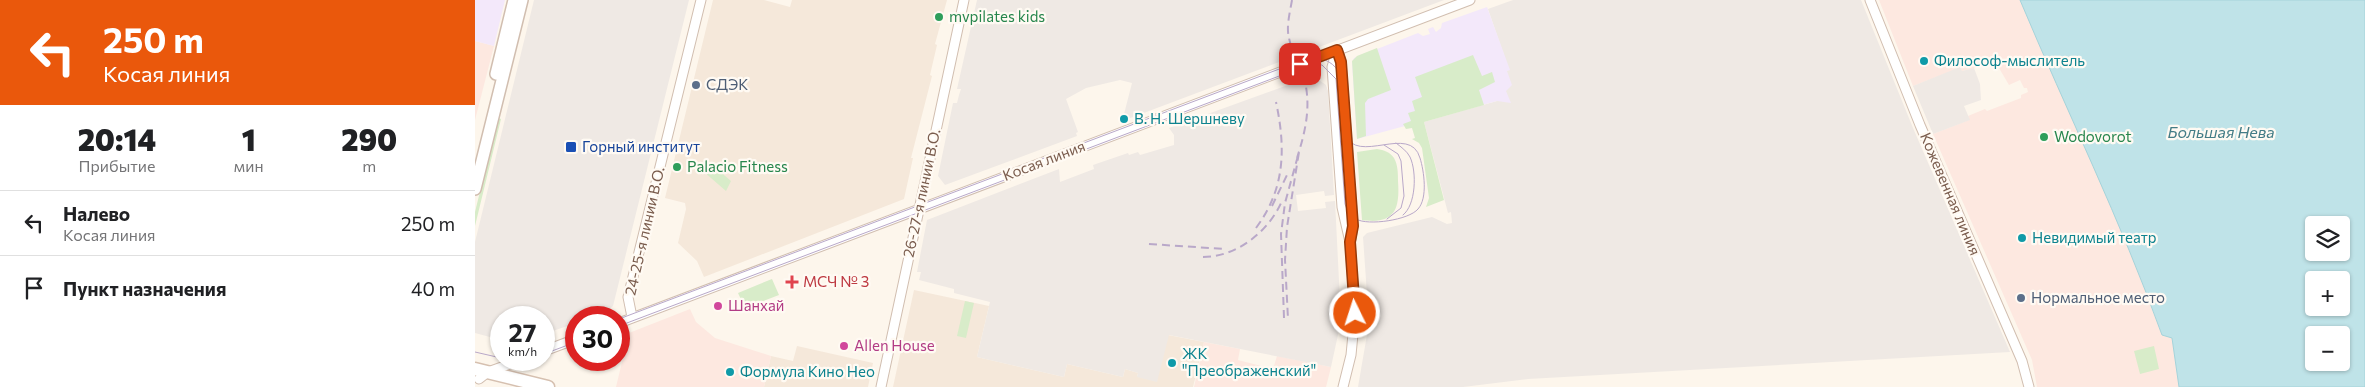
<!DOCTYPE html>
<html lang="ru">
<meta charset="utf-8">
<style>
body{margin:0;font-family:Commissioner,sans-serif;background:#f6f6f6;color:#202124;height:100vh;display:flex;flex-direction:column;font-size:19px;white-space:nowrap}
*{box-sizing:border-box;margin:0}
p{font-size:16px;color:#757577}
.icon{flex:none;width:28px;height:28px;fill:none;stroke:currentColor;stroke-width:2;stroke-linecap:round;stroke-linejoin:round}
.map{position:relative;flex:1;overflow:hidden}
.details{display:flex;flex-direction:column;background:#fff;width:475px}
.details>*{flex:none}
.hud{background:#ea580c;color:#fff;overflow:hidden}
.buttons{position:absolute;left:1830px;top:216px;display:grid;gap:10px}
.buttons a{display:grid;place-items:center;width:45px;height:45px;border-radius:5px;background:#fff;box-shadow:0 1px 4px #0004;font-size:25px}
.speed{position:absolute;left:15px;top:306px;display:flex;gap:10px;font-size:25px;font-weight:700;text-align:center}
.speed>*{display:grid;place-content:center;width:65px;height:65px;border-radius:50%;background:#fff;box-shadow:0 1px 4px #0004;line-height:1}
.speed small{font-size:12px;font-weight:400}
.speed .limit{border:8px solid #d22;background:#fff;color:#111}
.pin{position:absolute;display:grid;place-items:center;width:42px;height:42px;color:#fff;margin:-21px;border-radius:10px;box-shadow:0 2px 8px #0006}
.me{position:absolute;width:55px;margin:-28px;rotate:356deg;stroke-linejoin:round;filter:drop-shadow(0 0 4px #0008)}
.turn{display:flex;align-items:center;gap:18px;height:105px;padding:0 20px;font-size:22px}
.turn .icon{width:65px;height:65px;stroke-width:2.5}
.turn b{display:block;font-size:35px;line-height:42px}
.eta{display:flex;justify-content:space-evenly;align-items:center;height:85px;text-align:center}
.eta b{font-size:30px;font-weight:800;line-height:35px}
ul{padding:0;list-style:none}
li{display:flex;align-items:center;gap:15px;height:65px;padding:0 20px;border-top:1px solid #e0e0e0}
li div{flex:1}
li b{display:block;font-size:19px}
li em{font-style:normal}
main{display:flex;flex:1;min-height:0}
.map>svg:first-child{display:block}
.residential{fill:#f5e8da}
.commercial{fill:#fde8e0}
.industrial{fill:#efe9e4}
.education{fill:#f3e8fa}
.green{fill:#d8ecc9}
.water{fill:#bfe3e8;stroke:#a5d3da;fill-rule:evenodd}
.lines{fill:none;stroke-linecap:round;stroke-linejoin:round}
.minor-casing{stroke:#d1beb0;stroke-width:11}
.tertiary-casing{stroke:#d1beb0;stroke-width:14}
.secondary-casing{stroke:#d6c0b0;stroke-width:15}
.minor{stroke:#fff;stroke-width:9}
.tertiary{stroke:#fff;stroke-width:11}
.secondary{stroke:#fff;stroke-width:12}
.tram{stroke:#b9a8c9;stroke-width:1}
.rail{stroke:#b9a8c9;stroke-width:2;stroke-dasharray:8 5;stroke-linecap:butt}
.route-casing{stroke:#983908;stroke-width:12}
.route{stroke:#ea580c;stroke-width:9}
.leisure-dot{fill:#2e9e5b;stroke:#fffaf3;stroke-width:2}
.culture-dot{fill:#0f9aa8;stroke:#fffaf3;stroke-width:2}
.service-dot{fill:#5c6f8a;stroke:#fffaf3;stroke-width:2}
.transit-dot{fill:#1a4fb4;stroke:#fffaf3;stroke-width:2}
.health-dot{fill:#e0444e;stroke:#fffaf3;stroke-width:2}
.hotel-dot{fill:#d1479c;stroke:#fffaf3;stroke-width:2}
.labels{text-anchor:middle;stroke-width:4.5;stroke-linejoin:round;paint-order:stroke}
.leisure-label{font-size:15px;fill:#27864d;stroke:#fffaf3;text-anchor:start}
.culture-label{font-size:15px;fill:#0d838f;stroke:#fffaf3;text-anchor:start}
.service-label{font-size:15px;fill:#4e5e75;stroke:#fffaf3;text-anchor:start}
.transit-label{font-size:15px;fill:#164399;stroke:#fffaf3;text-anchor:start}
.street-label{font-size:15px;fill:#7a5c4d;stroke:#fffaf3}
.health-label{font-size:15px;fill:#be3a42;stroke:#fffaf3;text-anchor:start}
.hotel-label{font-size:15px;fill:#b23c85;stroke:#fffaf3;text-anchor:start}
.water-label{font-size:16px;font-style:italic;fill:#437c86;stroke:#fffaf3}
</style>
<main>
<section class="details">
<div class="hud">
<div class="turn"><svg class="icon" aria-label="left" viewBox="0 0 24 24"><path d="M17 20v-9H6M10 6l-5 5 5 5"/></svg><div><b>250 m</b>Косая линия</div></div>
</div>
<div class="eta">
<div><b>20:14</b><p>Прибытие</p></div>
<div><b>1</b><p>мин</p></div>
<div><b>290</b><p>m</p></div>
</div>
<ul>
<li><svg class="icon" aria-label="left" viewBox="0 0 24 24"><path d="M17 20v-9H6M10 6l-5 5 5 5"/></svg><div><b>Налево</b><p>Косая линия</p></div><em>250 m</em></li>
<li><svg class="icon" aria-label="arrive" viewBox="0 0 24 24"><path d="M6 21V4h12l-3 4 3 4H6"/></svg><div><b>Пункт назначения</b></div><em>40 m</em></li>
</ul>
</section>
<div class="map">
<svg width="1890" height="387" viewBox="0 0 1890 387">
<rect width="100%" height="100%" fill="#fdf6ec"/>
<!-- residential -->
<path class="residential" d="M238 0H289L315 7 317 0H472L460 44 462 45 455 75 457 76 436 158H438L429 199 229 277 222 261 203 243 211 209 210 203 190 198Z
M439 290 514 306 502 357 589 377 592 364 648 377 650 369 663 373 662 377 693 335 729 342 718 387H418Z
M322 346 398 363 393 387H289L296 356 318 361Z"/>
<!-- commercial -->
<path class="commercial" d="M1404 0H1545L1634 201 1666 277 1687 335 1697 338 1704 387H1562L1557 360 1458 134 1494 120 1493 116 1510 109 1512 111 1546 98V95L1553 92 1552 88H1549L1545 80 1534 85 1521 63 1487 71 1485 68 1438 86Z
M0 41 19 46 0 120Z
M215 309 221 322 240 338 296 356 289 387H141L154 333Z
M729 342 765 349 763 360 798 369 802 356 856 367 851 387H719Z"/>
<!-- industrial -->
<path class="industrial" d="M59 0H214L138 306 128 314 117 317 101 318V323L69 334V318H26V340L0 333V242Z
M502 0H969L650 120 648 118 657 83 645 80 611 88 591 99 603 132 601 133 602 136 470 185 463 176 478 103H482L484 95 486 89H482Z
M1038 0H1386L1438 128 1535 352 1053 379 988 387H883L894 323 888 237 892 233 957 217 972 224 977 223 976 212 973 213 949 122 1022 101 1031 91V71L1034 70 1013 9Z
M1485 67 1487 71 1499 68 1505 84 1506 100 1489 106 1495 120 1458 134 1438 86Z
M838 76 851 85 853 91 859 195 850 196 849 191 821 195 823 211 851 208 850 202 860 201 866 321 856 367 694 335 682 382 662 377 663 373 650 369 648 377 592 364 589 377 502 357 515 302 479 293V289L444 280 446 272H442L452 220 584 169 585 182 619 169 618 165 653 153 654 155 663 152 665 155 699 145V135L694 128Z"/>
<!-- education -->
<path class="education" d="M0 0H30L19 46 0 41Z
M1012 7 1035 70 1032 71 1037 85 1031 91 1036 103 1022 101 882 139 877 63 879 58 943 33 948 36 955 34 953 29 958 27 961 32 966 28 967 23Z"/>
<!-- green -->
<path class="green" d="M902 48 916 90 893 99 890 103 891 136 882 139 877 61 882 56Z
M998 55 1007 76 1017 72 1020 82 1004 90 1009 105 949 122 969 200 951 207 954 198 947 148 944 143 937 139 940 138 937 128 931 129 928 124 936 121 933 113 940 111 937 101 947 97 940 77Z
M23 118 26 119 0 226V212Z
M902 149C909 150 915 152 919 158 923 165 923 174 923 181 925 209 920 225 887 220L882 152Z
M229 166 243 170 256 181 251 191 229 172Z
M297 279 304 295 270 308 263 293Z
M490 301 499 303 491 338 482 336Z
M1679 346 1684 369 1665 374 1659 351Z"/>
<!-- water -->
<path class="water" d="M1545 0H1890V387H1704L1697 338 1687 335C1646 221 1592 112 1545 0ZM1839 225H1866V252H1839ZM1839 280H1866V308H1839ZM1839 335H1866V362H1839Z"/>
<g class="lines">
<!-- minor casing -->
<g class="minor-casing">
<path id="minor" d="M1395 0 1445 125 1547 361 1554 387
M862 50 857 67 867 207 875 242 880 313 876 355 868 387
M863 51 866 62 878 225 876 239
M157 317 153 297 226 0
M144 323 995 0
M69 351 101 339
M4 379 13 372 46 360
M406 387 489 0"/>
</g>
<!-- tertiary casing -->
<g class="tertiary-casing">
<path id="tertiary" d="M21 74 39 0
M0 189 47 0"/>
</g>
<!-- secondary casing -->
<g class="secondary-casing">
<path id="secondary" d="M0 369 73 387"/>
</g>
<!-- minor -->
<use href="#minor" class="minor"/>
<!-- tertiary -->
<use href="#tertiary" class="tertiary"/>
<!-- secondary -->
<use href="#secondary" class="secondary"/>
<!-- tram -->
<path class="tram" d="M921 143C926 147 932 151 935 157 942 172 941 205 928 215
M909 145 923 154 926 161 929 196 926 208 912 219
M144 319 836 57C850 58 860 63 866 76 867 92 865 119 870 134 882 166 935 123 945 158 949 171 953 198 943 209 934 220 893 226 881 219 875 216 872 210 870 204L861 79 847 65 836 64 144 326
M0 352 26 358
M69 354 101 342
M35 360H54"/>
<!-- rail -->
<path class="rail" d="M817 0C815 12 811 27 814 38 817 53 826 67 830 82 836 108 830 133 822 158
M797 206 812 175
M781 228C810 189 811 149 801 102
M674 244 750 249
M728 257C762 257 794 231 807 201
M809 318 806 234 810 203 824 152 812 227 810 260 813 319"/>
</g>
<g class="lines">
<!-- route casing -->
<g class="route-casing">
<path id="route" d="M825 64 862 50 866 62 878 226 875 242 880 313"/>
</g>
<!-- route -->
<use href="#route" class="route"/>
</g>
<!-- markers -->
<g class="leisure-dot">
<circle cx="464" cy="17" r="5"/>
<circle cx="1569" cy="137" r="5"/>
<circle cx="202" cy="167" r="5"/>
</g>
<g class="culture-dot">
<circle cx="1449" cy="61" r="5"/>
<circle cx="649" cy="119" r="5"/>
<circle cx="1547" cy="238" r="5"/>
<circle cx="697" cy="363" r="5"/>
<circle cx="255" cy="372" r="5"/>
</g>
<g class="service-dot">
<circle cx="221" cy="85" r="5"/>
<circle cx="1546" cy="298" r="5"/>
</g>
<rect class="transit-dot" x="90" y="141" width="12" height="12" rx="2.5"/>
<path class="health-dot" d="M314.5 274.5h5v5h5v5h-5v5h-5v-5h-5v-5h5z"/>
<g class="hotel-dot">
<circle cx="243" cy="306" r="5"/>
<circle cx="369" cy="346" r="5"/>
</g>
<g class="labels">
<!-- leisure labels -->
<g class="leisure-label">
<text x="474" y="22">mvpilates kids</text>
<text x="1579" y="142">Wodovorot</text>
<text x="212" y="172">Palacio Fitness</text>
</g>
<!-- culture labels -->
<g class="culture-label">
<text x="1459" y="66">Философ-мыслитель</text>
<text x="659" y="124">В. Н. Шершневу</text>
<text x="1557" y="243">Невидимый театр</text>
<text x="707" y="359">ЖК<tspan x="707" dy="17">"Преображенский"</tspan></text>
<text x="265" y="377">Формула Кино Нео</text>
</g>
<!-- service labels -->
<g class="service-label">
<text x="231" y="90">СДЭК</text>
<text x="1556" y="303">Нормальное место</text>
</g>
<!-- transit labels -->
<g class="transit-label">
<text x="107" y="152">Горный институт</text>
</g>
<!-- street labels -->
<g class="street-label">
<text transform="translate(569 161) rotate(-21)" y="5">Косая линия</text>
<text transform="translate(447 193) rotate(-78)" y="5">26-27-я линии В.О.</text>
<text transform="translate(1475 194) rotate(67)" y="5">Кожевенная линия</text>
<text transform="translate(170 231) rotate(-77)" y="5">24-25-я линии В.О.</text>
</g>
<!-- health labels -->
<g class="health-label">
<text x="328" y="287">МСЧ № 3</text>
</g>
<!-- hotel labels -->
<g class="hotel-label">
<text x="253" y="311">Шанхай</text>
<text x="379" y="351">Allen House</text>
</g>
<!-- water labels -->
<g class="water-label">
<text x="1746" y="138">Большая Нева</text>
</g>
</g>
</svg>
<div class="buttons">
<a><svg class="icon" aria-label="layers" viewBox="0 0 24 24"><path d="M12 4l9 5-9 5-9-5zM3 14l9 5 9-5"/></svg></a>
<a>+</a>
<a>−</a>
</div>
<div class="speed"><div>27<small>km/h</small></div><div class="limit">30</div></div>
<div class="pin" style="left:825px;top:64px;background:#d93025"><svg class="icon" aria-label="arrive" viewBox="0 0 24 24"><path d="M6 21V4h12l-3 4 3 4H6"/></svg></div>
<svg class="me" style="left:880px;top:313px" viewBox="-20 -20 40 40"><circle r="17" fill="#ea580c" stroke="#fff" stroke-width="3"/><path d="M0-11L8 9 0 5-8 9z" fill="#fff"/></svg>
</div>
</main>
